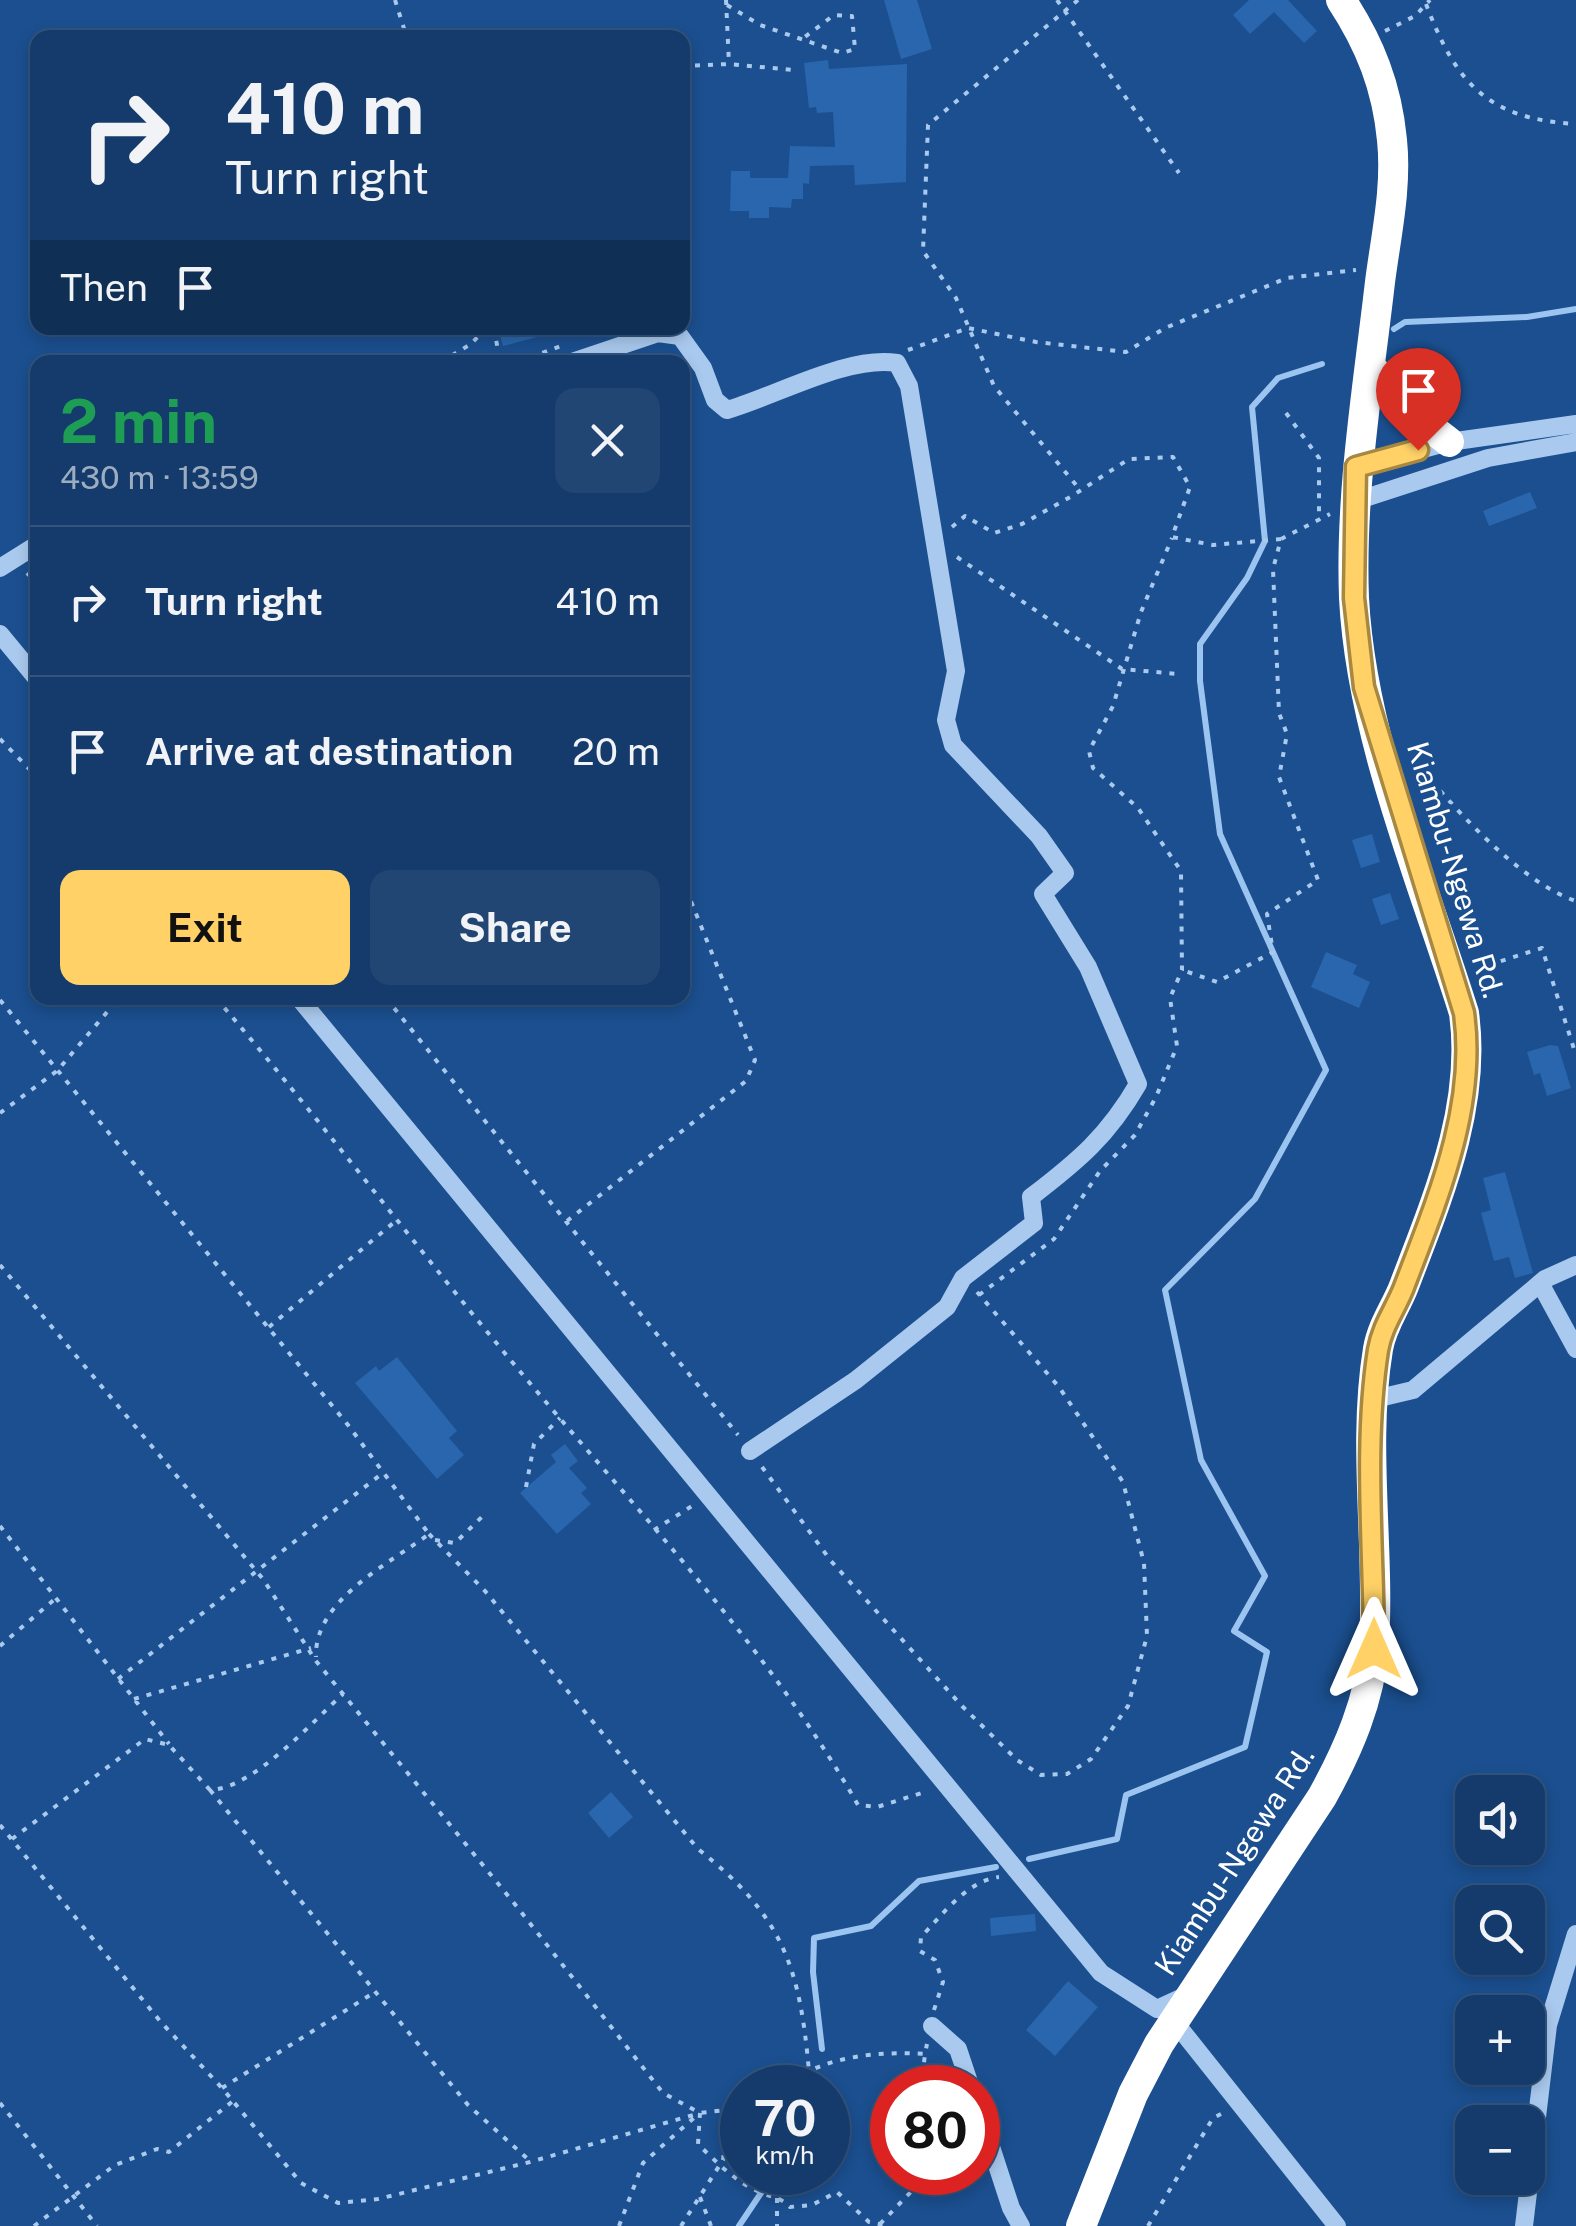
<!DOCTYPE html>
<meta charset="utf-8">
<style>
body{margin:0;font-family:"Public Sans",sans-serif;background:#214673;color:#f1f3f6;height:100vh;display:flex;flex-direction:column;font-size:38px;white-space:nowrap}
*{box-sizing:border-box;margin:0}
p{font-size:32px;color:#9dadc1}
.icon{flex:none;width:55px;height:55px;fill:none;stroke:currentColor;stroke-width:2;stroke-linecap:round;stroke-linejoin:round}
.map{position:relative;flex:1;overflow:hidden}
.sheet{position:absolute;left:30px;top:355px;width:660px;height:650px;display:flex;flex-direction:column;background:#143b6b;border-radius:20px;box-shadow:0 5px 15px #0003,0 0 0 2px #33557e}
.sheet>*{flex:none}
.guide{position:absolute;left:30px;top:30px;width:660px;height:305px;border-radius:20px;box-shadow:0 5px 15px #0003,0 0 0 2px #33557e;background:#143b6b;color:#f1f3f6;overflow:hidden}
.buttons{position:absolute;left:1455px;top:1775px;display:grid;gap:20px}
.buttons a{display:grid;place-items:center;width:90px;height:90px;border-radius:20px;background:#143b6b;box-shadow:0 5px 15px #0003,0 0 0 2px #33557e;font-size:50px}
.speed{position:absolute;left:720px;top:2065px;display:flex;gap:20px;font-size:50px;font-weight:700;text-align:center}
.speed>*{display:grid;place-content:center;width:130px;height:130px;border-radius:50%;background:#143b6b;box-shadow:0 5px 15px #0003,0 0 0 2px #33557e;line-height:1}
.speed small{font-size:25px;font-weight:400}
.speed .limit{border:15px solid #d22;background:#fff;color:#111}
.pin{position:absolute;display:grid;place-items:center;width:85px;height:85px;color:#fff;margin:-102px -42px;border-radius:50% 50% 50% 0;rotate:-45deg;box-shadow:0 0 10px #0007}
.pin .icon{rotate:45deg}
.me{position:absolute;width:110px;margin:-55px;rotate:0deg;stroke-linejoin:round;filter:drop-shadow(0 0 8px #0008)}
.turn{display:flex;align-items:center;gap:35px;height:210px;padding:0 30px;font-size:45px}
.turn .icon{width:130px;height:130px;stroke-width:2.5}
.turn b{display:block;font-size:70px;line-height:85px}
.then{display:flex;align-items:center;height:95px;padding:0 30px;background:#0003;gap:20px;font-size:38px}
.round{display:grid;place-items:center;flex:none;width:105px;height:105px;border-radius:20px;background:#214673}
.summary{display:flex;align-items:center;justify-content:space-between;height:170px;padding:0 30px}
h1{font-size:60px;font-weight:700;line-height:75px;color:#1e9e55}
.button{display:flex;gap:20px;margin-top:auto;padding:20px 30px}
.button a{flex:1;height:115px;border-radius:20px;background:#ffd166;color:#111;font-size:40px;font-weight:700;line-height:115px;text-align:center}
.button a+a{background:#214673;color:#f1f3f6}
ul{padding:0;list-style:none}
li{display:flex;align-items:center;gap:30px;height:150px;padding:0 30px;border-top:2px solid #33557e}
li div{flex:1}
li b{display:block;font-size:38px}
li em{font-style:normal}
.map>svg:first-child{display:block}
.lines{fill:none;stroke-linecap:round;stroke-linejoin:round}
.stream{stroke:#9cc4f0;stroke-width:6}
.building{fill:#2a66ad}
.path{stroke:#a9c9ee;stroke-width:4;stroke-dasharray:5 8;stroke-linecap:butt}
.minor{stroke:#a9c9ee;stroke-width:18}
.highway{stroke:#fff;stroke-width:30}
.route-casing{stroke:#a68842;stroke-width:25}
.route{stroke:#ffd166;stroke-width:18}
.labels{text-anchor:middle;stroke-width:10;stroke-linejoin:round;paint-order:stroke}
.street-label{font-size:30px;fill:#fff;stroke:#1b4f8f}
</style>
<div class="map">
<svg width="1576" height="2226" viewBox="0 0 1576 2226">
<rect width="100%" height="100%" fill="#1b4f8f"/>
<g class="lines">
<!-- stream -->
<path class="stream" d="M1394 329 1405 322 1527 317 1576 309
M1029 1859 1117 1839 1126 1795 1245 1747 1267 1652 1234 1631 1265 1576 1201 1460 1165 1290 1255 1199 1326 1070 1220 834 1200 681V644L1247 578 1265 541 1252 407 1278 378 1322 364
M822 2049 813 1972 814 1938 871 1926 919 1881 996 1867
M828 2090V2096
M739 2226 775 2172"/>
</g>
<!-- building -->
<path class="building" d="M884 0H917L932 49 901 59Z
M1249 0H1288L1317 31 1304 43 1274 12 1250 34 1233 15Z
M828 60 829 69 907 64 906 182 855 185 854 165 810 166 809 184 803 183V199H792L791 208 769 207V218H749V211H730L731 171H750V178H788L790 146 835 147 833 112 817 113 816 107 809 108 804 63Z
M498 328H552V333L503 346Z
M1530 492 1537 508 1489 526 1483 511Z
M1372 834 1380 862 1361 868 1352 840Z
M1390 893 1399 919 1381 925 1372 899Z
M1326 952 1357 965 1353 974 1370 982 1359 1008 1311 987Z
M1550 1045 1558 1046 1571 1088 1547 1096 1540 1073 1534 1075 1527 1052Z
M1505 1172 1533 1273 1515 1278 1509 1257 1494 1261 1481 1213 1491 1210 1483 1178Z
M397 1357 457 1431 449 1438 464 1455 437 1479 355 1383 376 1366 379 1371Z
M565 1444 578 1461 569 1468 587 1488 581 1493 591 1504 557 1534 520 1493 556 1462 551 1455Z
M611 1792 633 1817 609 1838 588 1813Z
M1035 1914 1036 1931 991 1936 990 1918Z
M1068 1981 1098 2007 1055 2056 1026 2030Z"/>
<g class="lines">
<!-- path -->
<path class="path" d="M395 0 407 38
M726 0 729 64
M1057 0 1179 173
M1078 0 928 125 923 251 956 298 994 386 1081 491
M1426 4C1456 83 1487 119 1576 124
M727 5 760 25 842 53 855 49 852 16 834 15 802 39
M1385 31 1415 16 1430 0
M682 66 729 64 793 70
M494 328 500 362
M908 350 968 328 1036 342 1126 352 1165 328 1287 278 1356 270
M441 362 471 344 486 328
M518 362 561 346
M1286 413 1319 458V520
M952 527 965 516 994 533 1022 524 1072 496 1129 459 1173 457 1190 487 1172 537 1213 545 1281 539 1273 569 1279 713 1287 734 1279 777 1318 880 1267 914 1273 952 1217 982 1182 970
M1281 539 1330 514
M957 557 1122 669 1178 674
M27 573 38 584
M0 739 38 778
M1407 751C1445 799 1518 882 1576 901
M1476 969 1542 948 1574 1049
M216 998C318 1117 412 1242 513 1363 631 1505 766 1643 858 1805L877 1807 928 1791
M386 998 738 1435
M0 1000 348 1425 429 1534C389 1564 314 1600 316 1657
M0 1113 57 1071 119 998
M567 1221 746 1081 755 1060 682 879
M0 1265 263 1579 316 1661 518 1908 663 2093 700 2113 742 2108
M979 1295 1054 1239 1100 1171 1135 1135 1156 1097 1177 1046 1170 998 1182 970 1181 871 1138 808 1093 768 1089 751 1113 706 1141 612 1172 538
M269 1327 398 1219
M762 1467 831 1561 962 1706 1017 1760 1041 1775 1067 1774 1091 1759 1128 1706 1147 1636 1144 1563 1123 1482 1059 1387 977 1292
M526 1487 534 1444 560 1418
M0 1526 169 1744
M654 1530 692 1506
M429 1534 485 1591 698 1849C783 1916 800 1967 809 2072L794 2088
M435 1540 455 1543 487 1512
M0 1646 56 1598
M118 1679 384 1472
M134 1699 311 1648
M210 1790 468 2105 530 2161
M0 1825 160 2021 222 2088 301 2183 338 2203 378 2199 530 2162 700 2113
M12 1839 145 1739 169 1745 210 1790C254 1788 311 1723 343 1694
M934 2010 943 1982 935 1960 920 1951 921 1937C941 1916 968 1880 999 1877
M222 2088 375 1992
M782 2088C821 2056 877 2051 925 2054L927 2044
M921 2088 925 2054
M0 2103 97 2226
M728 2112 742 2135
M700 2113 698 2144C716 2162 738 2184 762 2193 774 2198 780 2197 790 2207L812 2205 837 2192 869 2222 889 2226
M777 2172V2226
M700 2197 711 2226
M880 2224 930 2172
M34 2226 115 2165 157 2149 169 2152 233 2101
M619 2226 643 2163 696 2116
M681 2226 723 2160 728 2112
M1148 2226 1213 2118 1223 2113"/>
<!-- minor -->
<path class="minor" d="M572 362 658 333 680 336 703 368 715 400 727 410C776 396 848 355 897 363L909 386 956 671 946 720 953 745 1039 836 1065 873 1043 894 1088 967 1138 1084C1108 1136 1078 1161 1031 1197L1034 1223 963 1278 947 1307 856 1380 750 1451
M1356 467 1449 442 1576 424
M1356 501 1488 458 1576 442
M0 568 38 544
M0 634 38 680
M299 998 1101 1973 1157 2009 1183 1997
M1540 1283 1576 1349
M1375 1399 1413 1390 1545 1279 1576 1265
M1174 2021 1337 2226
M932 2026 958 2049 971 2088
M978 2107 1011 2208 1021 2226
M1524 2226 1548 2025 1576 1934"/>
<!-- highway -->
<path class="highway" d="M1370 365 1399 403 1449 442
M1081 2226 1133 2094 1159 2044 1322 1797C1348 1750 1370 1700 1374 1646 1380 1548 1362 1446 1378 1349 1382 1325 1396 1307 1404 1286 1437 1199 1477 1107 1464 1013 1423 882 1361 736 1354 598 1350 492 1368 387 1380 282 1386 235 1397 188 1392 140 1387 87 1370 44 1341 0"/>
</g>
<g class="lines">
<!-- route casing -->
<g class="route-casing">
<path id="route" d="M1374 1649C1374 1551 1363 1447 1378 1350 1382 1326 1396 1308 1404 1287 1437 1200 1477 1107 1464 1013L1364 687 1354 598 1356 467 1418 450"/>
</g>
<!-- route -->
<use href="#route" class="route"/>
</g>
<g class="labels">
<!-- street labels -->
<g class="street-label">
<text transform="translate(1455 870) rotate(73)" y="10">Kiambu-Ngewa Rd.</text>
<text transform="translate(1235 1861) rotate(-57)" y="10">Kiambu-Ngewa Rd.</text>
</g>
</g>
</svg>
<div class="buttons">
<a><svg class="icon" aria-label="sound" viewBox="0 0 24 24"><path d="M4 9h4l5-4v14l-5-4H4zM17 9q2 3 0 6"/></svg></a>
<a><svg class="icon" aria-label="search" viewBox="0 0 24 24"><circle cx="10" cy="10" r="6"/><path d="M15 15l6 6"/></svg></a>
<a>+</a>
<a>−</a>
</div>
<div class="speed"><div>70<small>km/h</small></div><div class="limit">80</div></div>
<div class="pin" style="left:1418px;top:450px;background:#d93025"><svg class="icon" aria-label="arrive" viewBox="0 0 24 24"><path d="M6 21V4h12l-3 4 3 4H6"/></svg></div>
<svg class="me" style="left:1374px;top:1649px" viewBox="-20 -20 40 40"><path d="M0-17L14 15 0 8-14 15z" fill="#ffd166" stroke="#fff" stroke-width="4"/></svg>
<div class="guide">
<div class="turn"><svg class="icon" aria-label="right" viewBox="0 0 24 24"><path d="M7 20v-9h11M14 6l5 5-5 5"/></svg><div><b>410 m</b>Turn right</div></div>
<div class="then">Then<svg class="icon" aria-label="arrive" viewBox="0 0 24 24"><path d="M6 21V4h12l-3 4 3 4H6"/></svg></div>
</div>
<section class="sheet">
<div class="summary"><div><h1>2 min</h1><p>430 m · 13:59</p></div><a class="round"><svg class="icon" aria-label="close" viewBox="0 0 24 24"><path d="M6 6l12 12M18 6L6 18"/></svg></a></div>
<ul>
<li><svg class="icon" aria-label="right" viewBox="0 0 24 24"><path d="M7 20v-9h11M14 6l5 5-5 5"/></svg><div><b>Turn right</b></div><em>410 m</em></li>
<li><svg class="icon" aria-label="arrive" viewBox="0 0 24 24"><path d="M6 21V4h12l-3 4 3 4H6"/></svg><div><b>Arrive at destination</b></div><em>20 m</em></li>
</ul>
<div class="button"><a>Exit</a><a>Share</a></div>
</section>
</div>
